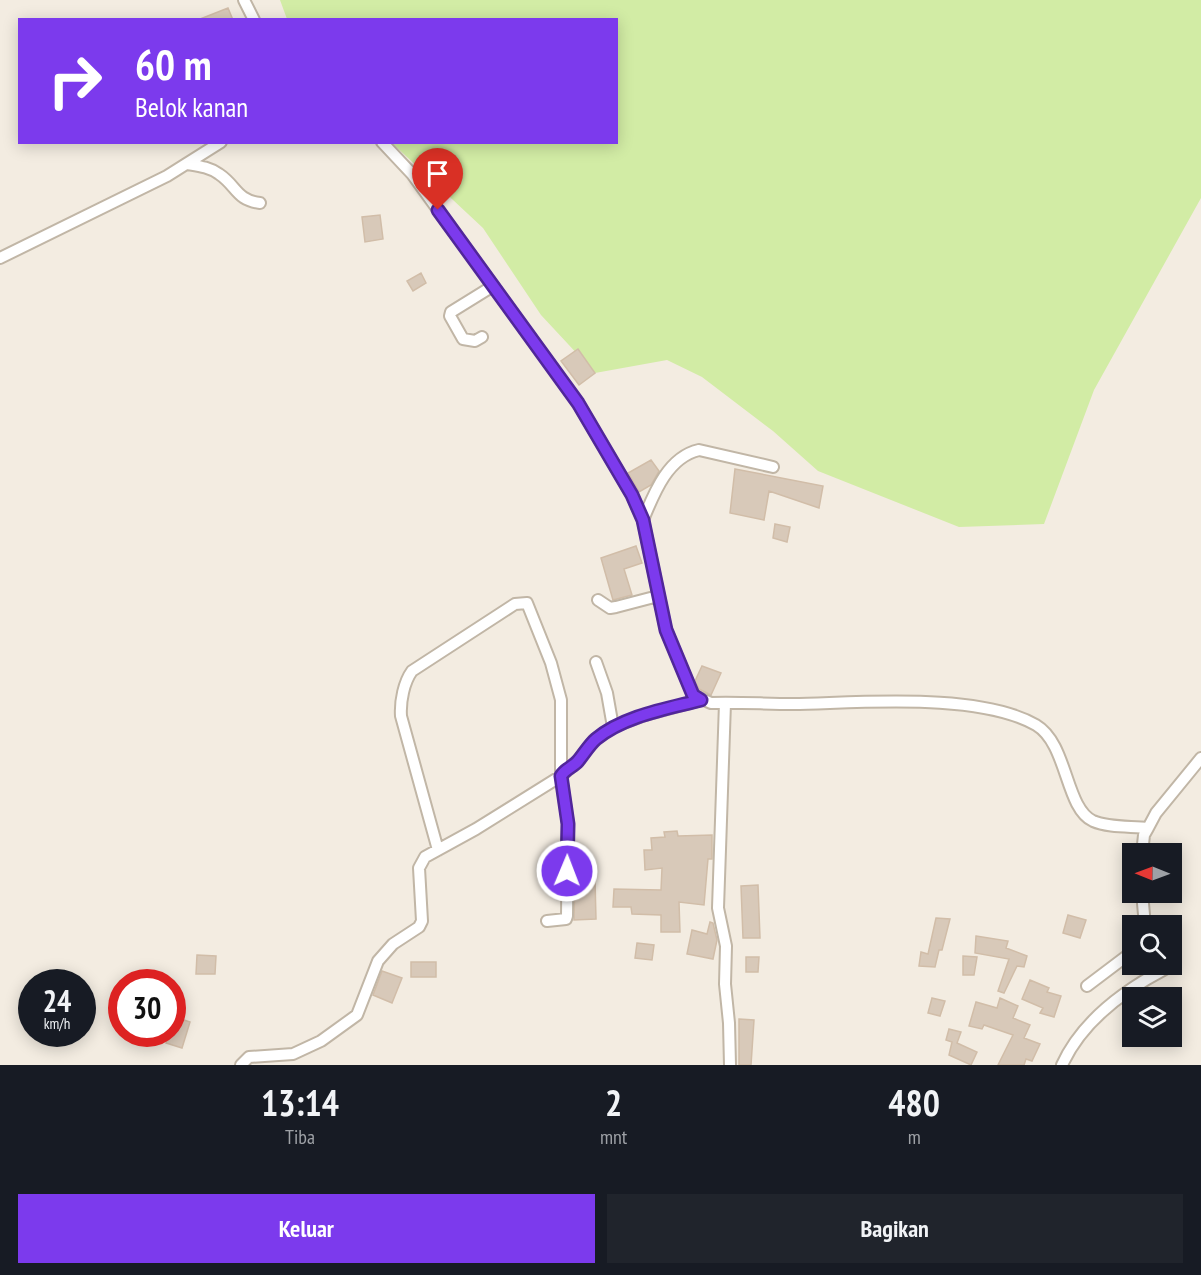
<!DOCTYPE html>
<html lang="id">
<style>
body{margin:0;font-family:"PT Sans Narrow",sans-serif;background:#20242c;color:#f1f3f6;height:100vh;display:flex;flex-direction:column;font-size:22px;white-space:nowrap}
*{box-sizing:border-box;margin:0}
p{font-size:20px;color:#9ea1a6}
.icon{flex:none;width:33px;height:33px;fill:none;stroke:currentColor;stroke-width:2;stroke-linecap:round;stroke-linejoin:round}
.map{position:relative;height:1065px;overflow:hidden}
.drawer{display:flex;flex-direction:column;background:#171b24;flex:1}
.drawer>*{flex:none}
.top-card{position:absolute;left:18px;top:18px;width:600px;height:126px;border-radius:0px;box-shadow:0 3px 15px #0003;background:#7c3aed;color:#fff;overflow:hidden}
.needle{width:39px;rotate:271deg}
.controls{position:absolute;left:1122px;top:843px;display:grid;gap:12px}
.controls a{display:grid;place-items:center;width:60px;height:60px;border-radius:0px;background:#171b24;box-shadow:0 3px 15px #0003;font-size:30px}
.speed{position:absolute;left:18px;top:969px;display:flex;gap:12px;font-size:30px;font-weight:700;text-align:center}
.speed>*{display:grid;place-content:center;width:78px;height:78px;border-radius:50%;background:#171b24;box-shadow:0 3px 15px #0003;line-height:1}
.speed small{font-size:15px;font-weight:400}
.speed .limit{border:9px solid #d22;background:#fff;color:#111}
.pin{position:absolute;display:grid;place-items:center;width:51px;height:51px;color:#fff;margin:-62px -26px;border-radius:50% 50% 50% 0;rotate:-45deg;box-shadow:0 0 6px #0007}
.pin .icon{rotate:45deg}
.me{position:absolute;width:66px;margin:-33px;rotate:1deg;stroke-linejoin:round;filter:drop-shadow(0 0 4px #0008)}
.turn{display:flex;align-items:center;gap:21px;height:126px;padding:0 18px;font-size:27px}
.turn .icon{width:78px;height:78px;stroke-width:2.5}
.turn b{display:block;font-size:42px;line-height:51px}
.eta{display:flex;justify-content:space-evenly;align-items:center;height:102px;text-align:center}
.eta b{font-size:36px;font-weight:700;line-height:42px}
.action{display:flex;gap:12px;margin-top:auto;padding:12px 18px}
.action a{flex:1;height:69px;border-radius:0px;background:#7c3aed;color:#fff;font-size:24px;font-weight:700;line-height:69px;text-align:center}
.action a+a{background:#20242c;color:#f1f3f6}
.map>svg:first-child{display:block}
.green{fill:#d2eca5}
.building{fill:#d8c9b9;stroke:#d1bda8;stroke-width:1.5}
.lines{fill:none;stroke-linecap:round;stroke-linejoin:round}
.street-casing{stroke:#c1b6a6;stroke-width:14}
.street{stroke:#fff;stroke-width:10}
.route-casing{stroke:#51269a;stroke-width:15}
.route{stroke:#7c3aed;stroke-width:10}
</style>
<div class="map">
<svg width="1201" height="1065" viewBox="0 0 1201 1065">
<rect width="100%" height="100%" fill="#f3ece1"/>
<!-- green -->
<path class="green" d="M280 0H1201V198L1094 390 1044 524 959 527 818 471 773 431 702 377 667 360 595 373 541 315 483 228 392 143 616 142V20L287 19Z"/>
<!-- building -->
<path class="building" d="M228 8 233 20H200V19Z
M380 215 383 239 365 242 362 217Z
M421 273 426 283 413 291 407 281Z
M578 349 595 373 579 385 561 361Z
M651 460 659 471 651 485 639 492 628 473Z
M735 469 823 486 819 508 769 491 764 520 730 513Z
M775 524 790 527 787 542 773 538Z
M636 546 642 563 624 569 632 595 613 600 601 558Z
M702 666 721 673 711 695 699 689 695 681Z
M677 831 678 836 712 835V859H708L704 905 679 902 680 932H661V915L632 914 631 907H613L614 889 661 890 662 868 645 870 644 850H652L651 838 665 837 664 832Z
M575 880H595L596 919 574 920Z
M758 885 760 938H743L741 886Z
M1068 915 1086 920 1080 938 1063 933Z
M936 918 950 919 942 950H939L935 967 919 966 921 952 928 954Z
M710 922 713 923 717 940 713 959 687 954 692 930 707 934Z
M976 936 1008 941 1006 948 1027 956 1024 967 1017 966 1004 993 998 991 1009 959 975 953Z
M637 943 654 945 652 960 635 958Z
M197 955 216 956 215 974H196Z
M963 956 977 957 974 975H963Z
M746 957H759L758 972H746Z
M411 962H436V977H411Z
M382 971 402 978 392 1003 373 995Z
M1030 980 1049 988 1047 992 1061 996 1054 1017 1040 1013 1043 1008 1022 999Z
M932 998 945 1001 940 1016 928 1013Z
M1000 998 1018 1006 1013 1018 1030 1025 1024 1038 1040 1044 1032 1061 1026 1059 1024 1065H998L1013 1035 984 1025 982 1029 969 1026 976 1002 997 1008Z
M175 1017 190 1022 182 1048 166 1043 169 1034H172Z
M739 1019 754 1020 751 1065H739Z
M949 1029 961 1032 957 1043 977 1052 971 1065 949 1055 952 1042 946 1040Z"/>
<g class="lines">
<!-- street casing -->
<g class="street-casing">
<path id="street" d="M244 0 254 20
M382 142 412 174 578 403 632 495 643 520 666 630 693 695 711 703C738 702 766 704 793 704 860 703 978 692 1036 725 1068 744 1065 808 1093 821 1109 828 1131 826 1148 828L1156 813 1201 758
M187 164C199 166 209 167 219 174 237 186 236 200 260 203
M0 258 167 176 221 142
M482 337 475 341 463 339 450 316 451 312 493 286
M643 520C654 493 668 457 699 450L773 467
M598 600 610 608 616 607 658 596
M596 662 607 693 613 727
M725 703 718 908 726 946 725 984 729 1023 730 1065
M438 850 401 716C400 701 404 682 412 671L515 604 527 603 551 663 561 700V776L568 824 567 916 566 919 547 921
M1142 854 1144 835 1148 828
M1142 892 1145 926
M1087 986 1132 952
M241 1065 249 1057 293 1054 321 1041 357 1015 378 961 393 944 419 927 422 921 419 868 425 857 476 829 561 776 576 763 594 740 613 727 645 715 701 700
M1062 1065C1082 1021 1123 991 1165 969V964"/>
</g>
<!-- street -->
<use href="#street" class="street"/>
</g>
<g class="lines">
<!-- route casing -->
<g class="route-casing">
<path id="route" d="M438 210 578 403 632 495 643 520 666 630 693 695 701 700C666 709 624 716 596 739 589 745 584 754 578 761 573 767 565 769 561 776L568 824 567 871"/>
</g>
<!-- route -->
<use href="#route" class="route"/>
</g>
</svg>
<div class="controls">
<a><svg class="needle" viewBox="-14 -14 28 28"><path d="M0-13l5 13h-10z" fill="#e53935"/><path d="M0 13l5-13h-10z" fill="#9ea1a6"/></svg></a>
<a><svg class="icon" aria-label="search" viewBox="0 0 24 24"><circle cx="10" cy="10" r="6"/><path d="M15 15l6 6"/></svg></a>
<a><svg class="icon" aria-label="layers" viewBox="0 0 24 24"><path d="M12 4l9 5-9 5-9-5zM3 14l9 5 9-5"/></svg></a>
</div>
<div class="speed"><div>24<small>km/h</small></div><div class="limit">30</div></div>
<div class="pin" style="left:438px;top:210px;background:#d93025"><svg class="icon" aria-label="arrive" viewBox="0 0 24 24"><path d="M6 21V4h12l-3 4 3 4H6"/></svg></div>
<svg class="me" style="left:567px;top:871px" viewBox="-20 -20 40 40"><circle r="17" fill="#7c3aed" stroke="#fff" stroke-width="3"/><path d="M0-11L8 9 0 5-8 9z" fill="#fff"/></svg>
<div class="top-card">
<div class="turn"><svg class="icon" aria-label="right" viewBox="0 0 24 24"><path d="M7 20v-9h11M14 6l5 5-5 5"/></svg><div><b>60 m</b>Belok kanan</div></div>
</div>
</div>
<section class="drawer">
<div class="eta">
<div><b>13:14</b><p>Tiba</p></div>
<div><b>2</b><p>mnt</p></div>
<div><b>480</b><p>m</p></div>
</div>
<div class="action"><a>Keluar</a><a>Bagikan</a></div>
</section>
